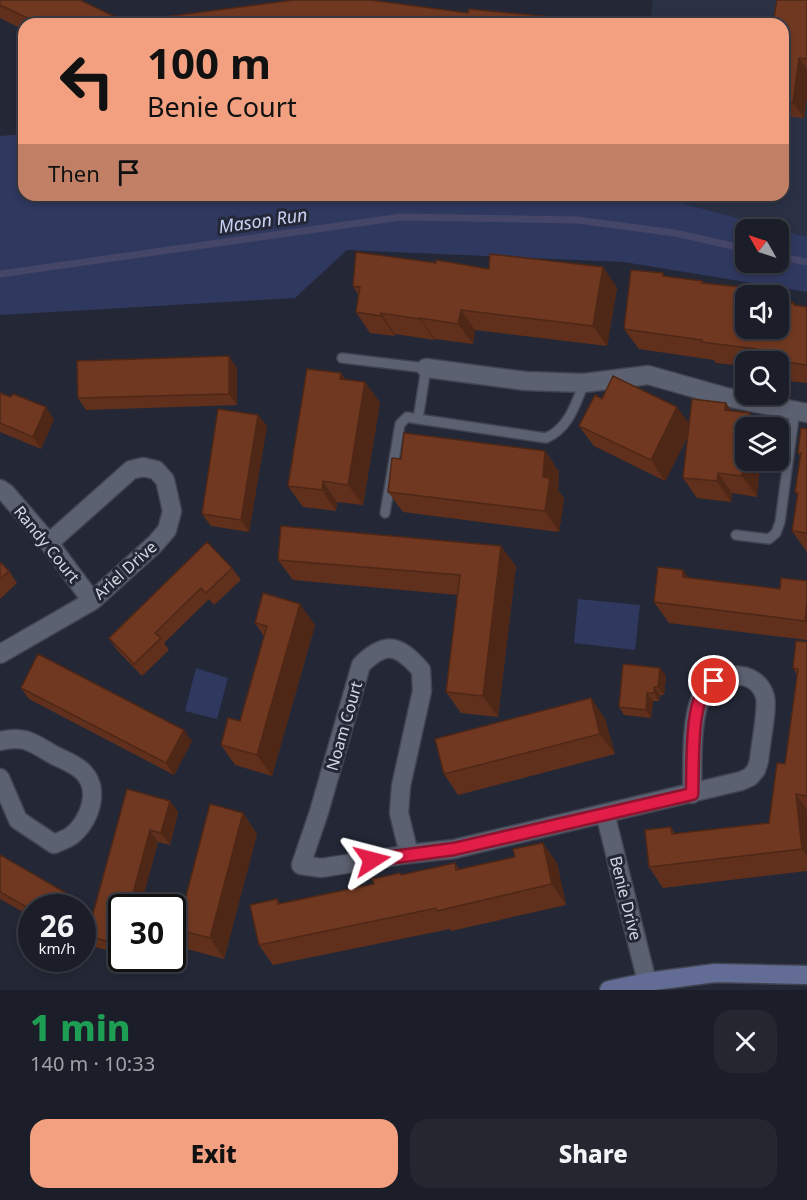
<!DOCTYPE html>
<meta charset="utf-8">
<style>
body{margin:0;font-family:"Noto Sans",sans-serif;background:#242730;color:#f1f3f6;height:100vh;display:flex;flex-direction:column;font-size:22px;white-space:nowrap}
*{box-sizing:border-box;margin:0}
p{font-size:20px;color:#a0a2a8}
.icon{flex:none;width:33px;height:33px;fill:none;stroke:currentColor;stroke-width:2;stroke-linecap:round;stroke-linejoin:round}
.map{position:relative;height:990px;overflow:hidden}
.panel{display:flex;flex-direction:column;background:#1b1e28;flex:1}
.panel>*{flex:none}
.guide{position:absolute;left:18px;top:18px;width:771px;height:183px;border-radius:18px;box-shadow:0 3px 9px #0003,0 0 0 2px #393c45;background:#f2a080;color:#111;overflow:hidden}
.needle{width:39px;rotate:309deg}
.fabs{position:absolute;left:735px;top:219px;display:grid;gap:12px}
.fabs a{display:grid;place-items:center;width:54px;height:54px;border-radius:12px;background:#1b1e28;box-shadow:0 3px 9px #0003,0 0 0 2px #393c45;font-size:30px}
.speed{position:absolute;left:18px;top:894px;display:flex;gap:12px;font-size:30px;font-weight:700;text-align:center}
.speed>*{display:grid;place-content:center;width:78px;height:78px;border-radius:50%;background:#1b1e28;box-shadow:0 3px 9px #0003,0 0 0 2px #393c45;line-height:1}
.speed small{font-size:15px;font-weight:400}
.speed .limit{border:3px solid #111;border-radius:9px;background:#fff;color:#111}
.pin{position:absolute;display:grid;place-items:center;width:51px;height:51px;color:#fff;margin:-26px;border:3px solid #fff;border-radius:50%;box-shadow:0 2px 6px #0007}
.me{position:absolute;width:66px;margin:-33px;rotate:81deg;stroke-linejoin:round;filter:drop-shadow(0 0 4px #0008)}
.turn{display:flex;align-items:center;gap:21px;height:126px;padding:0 30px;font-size:27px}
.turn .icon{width:78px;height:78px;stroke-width:2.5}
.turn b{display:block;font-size:42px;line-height:51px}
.then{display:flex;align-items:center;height:57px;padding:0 30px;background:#0003;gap:12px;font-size:22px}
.round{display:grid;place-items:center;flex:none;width:63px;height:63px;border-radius:18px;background:#242730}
.summary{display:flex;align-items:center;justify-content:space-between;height:102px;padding:0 30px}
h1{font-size:36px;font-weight:800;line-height:45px;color:#1e9e55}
.action{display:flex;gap:12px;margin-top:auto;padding:12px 30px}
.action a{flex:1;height:69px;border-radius:18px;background:#f2a080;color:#111;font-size:24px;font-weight:800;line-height:69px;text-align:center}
.action a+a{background:#242730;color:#f1f3f6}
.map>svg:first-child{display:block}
.built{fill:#2b3145}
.green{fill:#2f385f;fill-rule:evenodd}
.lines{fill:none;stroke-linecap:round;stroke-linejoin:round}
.stream{stroke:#444567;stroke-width:7}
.lane-casing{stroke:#414450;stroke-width:12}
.street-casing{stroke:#414450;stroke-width:21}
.secondary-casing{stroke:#414450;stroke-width:21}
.lane{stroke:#5c6171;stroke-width:9}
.street{stroke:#5c6171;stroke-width:18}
.secondary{stroke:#626c95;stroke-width:18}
.wall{fill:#60301c}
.shaded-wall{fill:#4e2717}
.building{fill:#703821;stroke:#4e2717;stroke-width:1.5}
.route-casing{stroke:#92132f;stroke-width:15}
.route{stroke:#e11d48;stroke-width:10}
.labels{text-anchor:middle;stroke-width:6;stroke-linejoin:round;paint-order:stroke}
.street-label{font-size:16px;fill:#d5d8e1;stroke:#242836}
.water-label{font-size:18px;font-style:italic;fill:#c8d1f2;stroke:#242836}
</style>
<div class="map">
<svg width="807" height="990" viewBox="0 0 807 990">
<rect width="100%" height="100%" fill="#242836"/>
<!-- built -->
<path class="built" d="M653 0H807V237L652 195H783V24H650Z"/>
<!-- green -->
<path class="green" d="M24 134V195H652L807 237V292L624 262 347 250 295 298 0 315V136ZM746 230H778V262H746Z
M578 599 640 605 635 650 574 643Z
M196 668 228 678 217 719 185 711Z"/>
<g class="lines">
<!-- stream -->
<path class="stream" d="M778 256 807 262
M0 274 401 217 577 220 675 233 746 249"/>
<!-- lane casing -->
<g class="lane-casing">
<path id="lane" d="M342 358 426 368 418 419 407 417 400 424 385 513
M418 419 546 438C569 428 575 405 584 383
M736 535 769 539 776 533 780 522 795 410"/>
</g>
<!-- street casing -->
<g class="street-casing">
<path id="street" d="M426 368 525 381 584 383 648 375 726 397 807 413
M0 489 6 493 49 543 92 601
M0 654 92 601 155 544 167 530 172 511 165 480 156 470 143 467 131 470 49 543
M0 741C23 735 32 742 52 754 61 759 73 763 81 770 102 787 90 822 71 836 67 839 60 841 54 844L18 820 0 778
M605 813 647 982
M409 854 399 813 401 786 422 691 421 670C399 645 386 640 361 665L319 812 301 865 321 868 409 854 454 849 741 781 750 777 756 770 759 761C760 746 768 709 765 697 757 666 712 671 701 697 690 723 693 766 692 794"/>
</g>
<!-- secondary casing -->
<g class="secondary-casing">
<path id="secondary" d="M609 990 647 982 715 973 807 975"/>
</g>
<!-- lane -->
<use href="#lane" class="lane"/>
<!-- street -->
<use href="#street" class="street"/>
<!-- secondary -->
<use href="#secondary" class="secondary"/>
</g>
<!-- wall -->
<path class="wall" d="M0 0 130 24H24V30L0 18Z
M807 0V94L804 118 783 116V24Z
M436 263 489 269 603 267 617 288 607 346 475 330 473 344 435 339 434 340 395 334V336L370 333 356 312 358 294 353 286Z
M666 277 702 281 704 283 742 287 748 296H746V328L794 303 796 306 807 307V383L778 380V362H746V366L716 363 714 360 639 349 624 329Z
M237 368V405L86 410 78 398Z
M341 373 346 380 365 382 380 403 363 505 337 502 336 511 303 507 288 486Z
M0 393 54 419 41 449 0 432Z
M602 399 689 423 726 403 731 411 757 497 732 493 731 502 697 498 683 478 688 436 665 481 594 446 579 426Z
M258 415 267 426 249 532 211 526 202 514Z
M807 429V552L792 531 797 495 795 492 800 456 798 453Z
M545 451 559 472 558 490 564 499 559 532 403 512 388 492 401 459Z
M278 560 516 566 498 717 461 713 446 692 458 595 293 580Z
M0 562 9 571 17 583 0 599Z
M232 568 241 580 214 605 209 599 164 643 169 650 142 676 117 650 109 638Z
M688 578 780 589 807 581V640L669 623 654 602Z
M255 623 315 625 272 776 235 765 221 745 240 721 264 636Z
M807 642V871L663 888 649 867 671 827 675 834 769 823 785 764 797 675 793 668Z
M666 676 664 695H660L659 701H653L651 718 624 715 619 707Z
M21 688 192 741 174 775 29 699Z
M591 698 605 719 615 754 458 795 444 774Z
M127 789 178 812 170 845 158 842 140 908H122V954L95 947 87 936Z
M243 813 257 834 224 959 187 949 172 928 184 904Z
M0 855 74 905 73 908H32V917L0 899Z
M455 863 459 869 557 863 566 905 451 931 450 929 273 965 259 945 277 899 281 904 374 884 402 875Z"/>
<!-- shaded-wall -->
<path class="shaded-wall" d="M799 58 807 69V94L804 118 793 103Z
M603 267 617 288 607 346 593 326Z
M742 287 748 296H746V303L741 297Z
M461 310 475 330 473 344 458 324Z
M381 313 395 334V336L381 316Z
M420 318 435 339 434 340 420 319Z
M229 356 237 368V405L229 394Z
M341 373 355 393 340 379Z
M365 382 380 403 363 505 348 485Z
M726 403 740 424 725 410Z
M46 407 54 419 41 449 33 437Z
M677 407 692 427 665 481 651 460Z
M750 413 760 428H748Z
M258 415 267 426 249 532 241 520Z
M746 448V460H761L757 497 742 476Z
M545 451 559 472 558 490 564 499 559 532 545 511 543 477Z
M718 473 732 493 731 502 717 481Z
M323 481 337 502 336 511 322 490Z
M501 546 516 566 498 717 483 696Z
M683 570 698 591 683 577Z
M807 601V624L805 621Z
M300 604 315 625 272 776 257 755Z
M660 668 666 676 664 695 658 687Z
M654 687 660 695 659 701 654 693Z
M647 693 653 701 651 718 646 710Z
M591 698 605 719 615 754 600 734Z
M184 730 192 741 174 775 166 763Z
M796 794 807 810V856L802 849Z
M170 801 178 812 170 845 161 833Z
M243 813 257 834 224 959 210 938Z
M150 830 158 842 140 908H129Z
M543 843 557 863 566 905 552 884Z
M66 893 74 905 73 908H58Z"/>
<!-- building -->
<path class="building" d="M0 0H80L130 24H40L0 5Z
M294 0H370L468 13 469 9 593 21V24H142L141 20Z
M777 0H807V59L799 58 793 103 783 102V24H773Z
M356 252 436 263V260L489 269 490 254 603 267 593 326 461 310 458 324 420 318V319L381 313V316L356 312 360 287 353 286Z
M631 270 663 273V276L702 281V283L742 287 741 297H746V328H778V301L794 303V305L807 307V365L755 358 756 349 701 342 702 340 624 329Z
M229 356V394L78 398 77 361Z
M307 369 341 373 340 379 365 382 348 485 323 481 322 490 288 486Z
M613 376 677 407 651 460 579 426 595 395 602 399Z
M0 393 11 397 13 394 46 407 33 437 0 423Z
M692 399 726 403 725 410 750 413 748 428H746V448L742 476 718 473 717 481 683 478Z
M218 409 258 415 241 520 202 514Z
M801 428 807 429V533L792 531 798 493 795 492 801 453H798Z
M404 433 545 451 543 477 550 478 545 511 388 492 392 458 401 459Z
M281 526 501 546 483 696 446 692 460 575 278 560Z
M207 542 232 568 206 593 201 588 155 633 161 638 134 664 109 638Z
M0 562 9 571 0 579Z
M658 567 683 570V577L780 589 781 578 807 581V601L805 621 654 602Z
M263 593 300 604 257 755 221 745 228 718 240 721 267 626 255 623Z
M796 641 807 642V796L796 794 802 849 649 867 645 830 671 827 672 834 769 823 777 763 785 764 798 669 793 668Z
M38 654 184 730 166 763 21 688Z
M623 664 660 668 658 687H654V693H647L646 710 619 707Z
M591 698 600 734 444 774 435 739Z
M127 789 170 801 161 833 150 830 129 908H122V945L87 936Z
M210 804 243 813 210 938 172 928 179 903 184 904Z
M543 843 552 884 437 911 436 908 259 945 250 905 277 899 278 904 374 884 372 879 400 873 401 875 455 863 456 870 515 857 513 849Z
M0 855 66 893 58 908H32V910L0 892Z"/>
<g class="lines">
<!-- route casing -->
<g class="route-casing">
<path id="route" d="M372 860 454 849 692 794C693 771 691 714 702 695 705 690 711 685 714 681"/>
</g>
<!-- route -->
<use href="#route" class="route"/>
</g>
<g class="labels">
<!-- street labels -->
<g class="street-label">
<text transform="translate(47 544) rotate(51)" y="6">Randy Court</text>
<text transform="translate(125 570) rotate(-42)" y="6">Ariel Drive</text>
<text transform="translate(344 726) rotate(-74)" y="6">Noam Court</text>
<text transform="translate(626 898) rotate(76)" y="6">Benie Drive</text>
</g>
<!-- water labels -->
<g class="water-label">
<text transform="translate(263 221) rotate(-8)" y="6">Mason Run</text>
</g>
</g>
</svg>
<div class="fabs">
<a><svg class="needle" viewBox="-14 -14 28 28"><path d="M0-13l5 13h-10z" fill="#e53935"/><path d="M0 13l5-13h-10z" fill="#a0a2a8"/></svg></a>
<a><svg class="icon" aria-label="sound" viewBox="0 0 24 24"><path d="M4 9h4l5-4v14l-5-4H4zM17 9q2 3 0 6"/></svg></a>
<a><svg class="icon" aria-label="search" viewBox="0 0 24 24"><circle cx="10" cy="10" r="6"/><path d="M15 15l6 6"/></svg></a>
<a><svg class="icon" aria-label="layers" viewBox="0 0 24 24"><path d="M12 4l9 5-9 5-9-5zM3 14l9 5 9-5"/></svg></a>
</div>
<div class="speed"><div>26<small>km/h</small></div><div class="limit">30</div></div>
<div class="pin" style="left:714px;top:681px;background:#d93025"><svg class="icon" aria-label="arrive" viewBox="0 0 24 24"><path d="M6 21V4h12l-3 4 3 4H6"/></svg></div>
<svg class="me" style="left:372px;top:860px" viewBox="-20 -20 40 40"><path d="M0-17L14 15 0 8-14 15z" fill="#e11d48" stroke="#fff" stroke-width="4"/></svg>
<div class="guide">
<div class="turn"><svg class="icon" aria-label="left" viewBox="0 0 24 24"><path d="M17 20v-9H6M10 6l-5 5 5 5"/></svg><div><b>100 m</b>Benie Court</div></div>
<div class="then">Then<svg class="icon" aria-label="arrive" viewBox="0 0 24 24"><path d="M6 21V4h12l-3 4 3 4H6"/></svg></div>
</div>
</div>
<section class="panel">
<div class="summary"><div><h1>1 min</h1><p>140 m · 10:33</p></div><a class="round"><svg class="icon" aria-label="close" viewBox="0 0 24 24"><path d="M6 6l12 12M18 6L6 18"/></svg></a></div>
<div class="action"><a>Exit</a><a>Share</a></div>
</section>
